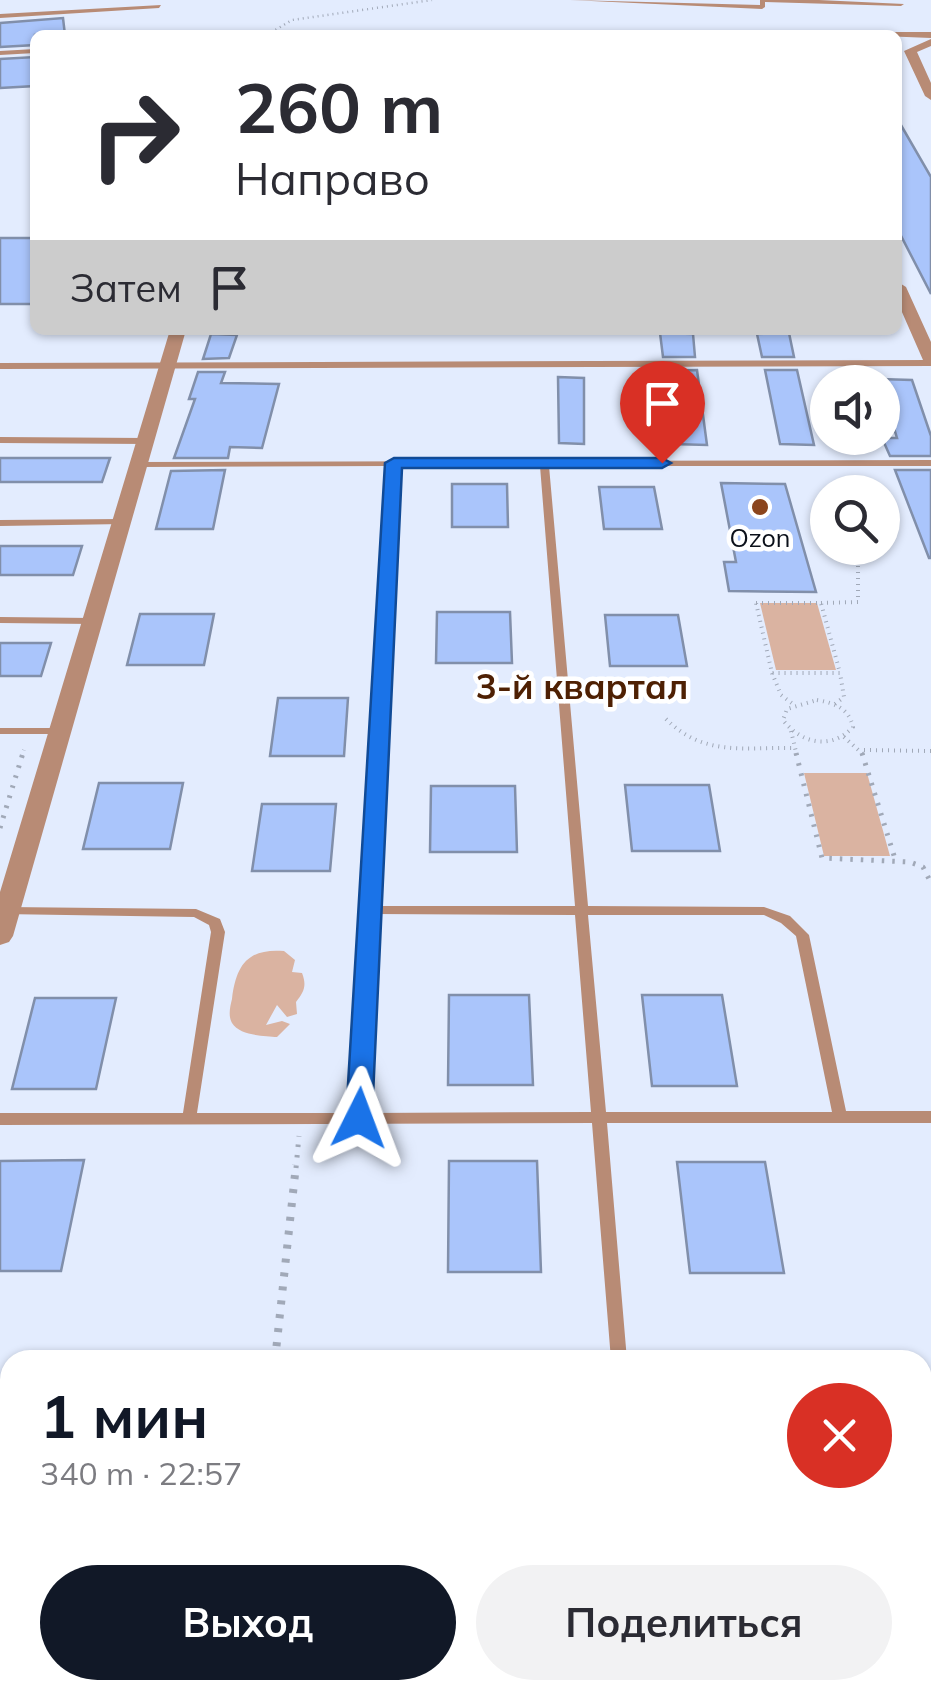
<!DOCTYPE html>
<html lang="ru">
<meta charset="utf-8">
<style>
body{margin:0;font-family:Mulish,sans-serif;background:#f2f2f3;color:#2b2b33;height:100vh;display:flex;flex-direction:column;font-size:38px;white-space:nowrap}
*{box-sizing:border-box;margin:0}
p{font-size:32px;color:#7c7c81}
.icon{flex:none;width:55px;height:55px;fill:none;stroke:currentColor;stroke-width:2;stroke-linecap:round;stroke-linejoin:round}
.map{position:relative;flex:1;overflow:hidden}
.drawer{position:absolute;left:0px;top:1350px;width:932px;height:350px;display:flex;flex-direction:column;background:#fff;border-radius:30px 30px 0 0;box-shadow:0 2px 8px #0004}
.drawer>*{flex:none}
.hud{position:absolute;left:30px;top:30px;width:872px;height:305px;border-radius:15px;box-shadow:0 2px 8px #0004;background:#fff;color:#2b2b33;overflow:hidden}
.buttons{position:absolute;left:810px;top:365px;display:grid;gap:20px}
.buttons a{display:grid;place-items:center;width:90px;height:90px;border-radius:50%;background:#fff;box-shadow:0 2px 8px #0004;font-size:50px}
.pin{position:absolute;display:grid;place-items:center;width:85px;height:85px;color:#fff;margin:-102px -42px;border-radius:50% 50% 50% 0;rotate:-45deg;box-shadow:0 0 10px #0007}
.pin .icon{rotate:45deg}
.me{position:absolute;width:110px;margin:-55px;rotate:3deg;stroke-linejoin:round;filter:drop-shadow(0 0 8px #0008)}
.turn{display:flex;align-items:center;gap:35px;height:210px;padding:0 40px;font-size:45px}
.turn .icon{width:130px;height:130px;stroke-width:2.5}
.turn b{display:block;font-size:70px;line-height:85px}
.then{display:flex;align-items:center;height:95px;padding:0 40px;background:#0003;gap:20px;font-size:38px}
.round{display:grid;place-items:center;flex:none;width:105px;height:105px;border-radius:52px;background:#f2f2f3}
.headline{display:flex;align-items:center;justify-content:space-between;height:170px;padding:0 40px}
h1{font-size:60px;font-weight:700;line-height:75px;color:#111827}
.primary-button{display:flex;gap:20px;margin-top:auto;padding:20px 40px}
.primary-button a{flex:1;height:115px;border-radius:60px;background:#111827;color:#fff;font-size:40px;font-weight:700;line-height:115px;text-align:center}
.primary-button a+a{background:#f2f2f3;color:#2b2b33}
.map>svg:first-child{display:block}
.green{fill:#dab3a1}
.building{fill:#aac5fb;stroke:#818faa;stroke-width:2.5}
.lines{fill:none;stroke-linecap:round;stroke-linejoin:round}
.path-far3{stroke:#a1a9b8;stroke-width:2.5;stroke-dasharray:1 4;stroke-linecap:butt}
.path-far2{stroke:#a1a9b8;stroke-width:4;stroke-dasharray:1 5;stroke-linecap:butt}
.path-far1{stroke:#a1a9b8;stroke-width:5;stroke-dasharray:2.5 8;stroke-linecap:butt}
.path{stroke:#a1a9b8;stroke-width:8;stroke-dasharray:4 10;stroke-linecap:butt}
.service{fill:#b88b75;fill-rule:evenodd}
.minor{fill:#b88b75;fill-rule:evenodd}
.route{fill:#1a73e8;stroke:#114b97;stroke-width:2.5}
.poi-dot{fill:#8b451d;stroke:#fff;stroke-width:4}
.labels{text-anchor:middle;stroke-width:9;stroke-linejoin:round;paint-order:stroke}
.far-poi-label{font-size:25px;fill:#0b101a;stroke:#fff}
.quarter-label{font-size:35px;font-weight:bold;fill:#4e2003;stroke:#fff}
</style>
<div class="map">
<svg width="931" height="1700" viewBox="0 0 931 1700">
<rect width="100%" height="100%" fill="#e3ecfe"/>
<!-- green -->
<path class="green" d="M760 603H817L836 670H776Z
M804 773H867L890 856H824Z
M284 951 295 960 292 972 302 973C307 986 304 992 296 1002L297 1014 287 1017 277 1005 266 1025 282 1021 290 1024 277 1037C265 1036 240 1036 232 1023 228 1016 230 1007 232 999 236 966 247 948 284 951Z"/>
<!-- building -->
<path class="building" d="M63 18 65 35H35V45L0 47V23Z
M35 57V86L0 88V59Z
M898 120 931 177V294L898 230Z
M0 238H35V304H0Z
M660 333 693 334 695 357H663Z
M789 333 794 357H762L757 334Z
M211 334 237 335 229 358 203 359Z
M697 370 707 445 672 444 664 371Z
M765 370H797L814 445 780 444Z
M198 372H225L221 383 279 384 262 448 230 447 228 458H174L195 399H189Z
M558 377 584 378V444L559 443Z
M879 379 912 380 931 436V456H890L882 438H897Z
M0 458H110L102 482H0Z
M225 470 213 529H156L171 471Z
M895 470H931V558H929Z
M721 483 785 484 816 592 729 591 724 562H736Z
M452 484H507L508 527H452Z
M599 487H654L662 529H604Z
M0 546H82L73 575H0Z
M437 612H510L512 663H436Z
M140 614H214L204 665H127Z
M605 615H678L687 666H610Z
M0 643H51L41 676H0Z
M278 698H348L344 756H270Z
M99 783H183L170 849H83Z
M625 785H709L720 851H632Z
M431 786H515L517 852H430Z
M262 804H336L330 871H252Z
M449 995H529L533 1085H448Z
M642 995H722L737 1086H652Z
M35 998H116L96 1089H12Z
M84 1160 61 1271H0V1161Z
M449 1161H537L541 1272H448Z
M677 1162H765L784 1273H690Z"/>
<g class="lines">
<!-- path-far3 -->
<path class="path-far3" d="M267 35 292 20 432 0"/>
<!-- path-far2 -->
<path class="path-far2" d="M756 603H821L840 673H772Z
M821 603 858 602V556
M772 673 781 695 793 704
M817 700C834 703 849 708 853 727 832 750 801 744 783 720L787 709Z
M835 704 844 697 840 673
M666 719C704 757 744 747 795 748
M791 731 797 756
M844 737 865 756
M864 750 931 751
M22 756 24 750"/>
<!-- path-far1 -->
<path class="path-far1" d="M796 753 822 858 910 862 923 867 931 883
M862 753 896 862
M0 828 23 753
M296 1168 299 1136"/>
<!-- path -->
<path class="path" d="M275 1360 296 1165
M170 1700 171 1690
M288 1700 289 1690"/>
<!-- service -->
<path class="service" d="M570 0 760 5V0H819L904 4 901 6 765 2V7L762 9Z
M161 5 159 8 0 18V14Z
M655 33H863L866 35H652Z
M35 49V53L0 55V51Z
M931 360V366L0 369V363Z
M0 437 145 438 150 441 145 444 0 443Z
M931 460V466H549L588 906 764 907 790 916 809 935 846 1111H931V1123H607L627 1360H611L592 1123 0 1125V1113H183L211 932 209 925 194 917 2 914 0 911 7 907 196 909 220 919 225 932 197 1113H352L388 466 139 467 136 466V462ZM397 466H540L575 906H377ZM376 914 575 915 591 1112 367 1113ZM588 915H764L781 923 796 936 832 1112H606Z
M121 519 124 520V524L0 526V520Z
M0 617 92 618 97 621 92 624 0 623Z
M0 728H60L66 731 60 734H0Z
M636 1690H656L657 1700H637Z"/>
<!-- minor -->
<path class="minor" d="M863 32H931V38L857 35Z
M931 39V46L917 52 931 83V100L925 96 904 51Z
M898 282 906 287 931 342V365L923 360 898 303Z
M170 330H186L13 936 9 942 0 945V892Z"/>
</g>
<!-- route -->
<path class="route" d="M394 458H662L671 463 662 468H402L372 1118 368 1126 359 1129 350 1126 346 1118 385 463Z"/>
<!-- markers -->
<circle class="poi-dot" cx="760" cy="507" r="10"/>
<g class="labels">
<!-- far-poi labels -->
<g class="far-poi-label">
<text x="760" y="547">Ozon</text>
</g>
<!-- quarter labels -->
<g class="quarter-label">
<text x="582" y="699">3-й квартал</text>
</g>
</g>
</svg>
<div class="buttons">
<a><svg class="icon" aria-label="sound" viewBox="0 0 24 24"><path d="M4 9h4l5-4v14l-5-4H4zM17 9q2 3 0 6"/></svg></a>
<a><svg class="icon" aria-label="search" viewBox="0 0 24 24"><circle cx="10" cy="10" r="6"/><path d="M15 15l6 6"/></svg></a>
</div>
<div class="pin" style="left:662px;top:463px;background:#d93025"><svg class="icon" aria-label="arrive" viewBox="0 0 24 24"><path d="M6 21V4h12l-3 4 3 4H6"/></svg></div>
<svg class="me" style="left:359px;top:1118px" viewBox="-20 -20 40 40"><path d="M0-17L14 15 0 8-14 15z" fill="#1a73e8" stroke="#fff" stroke-width="4"/></svg>
<div class="hud">
<div class="turn"><svg class="icon" aria-label="right" viewBox="0 0 24 24"><path d="M7 20v-9h11M14 6l5 5-5 5"/></svg><div><b>260 m</b>Направо</div></div>
<div class="then">Затем<svg class="icon" aria-label="arrive" viewBox="0 0 24 24"><path d="M6 21V4h12l-3 4 3 4H6"/></svg></div>
</div>
<section class="drawer">
<div class="headline"><div><h1>1 мин</h1><p>340 m · 22:57</p></div><a class="round" style="background:#d93025;color:#fff"><svg class="icon" aria-label="close" viewBox="0 0 24 24"><path d="M6 6l12 12M18 6L6 18"/></svg></a></div>
<div class="primary-button"><a>Выход</a><a>Поделиться</a></div>
</section>
</div>
